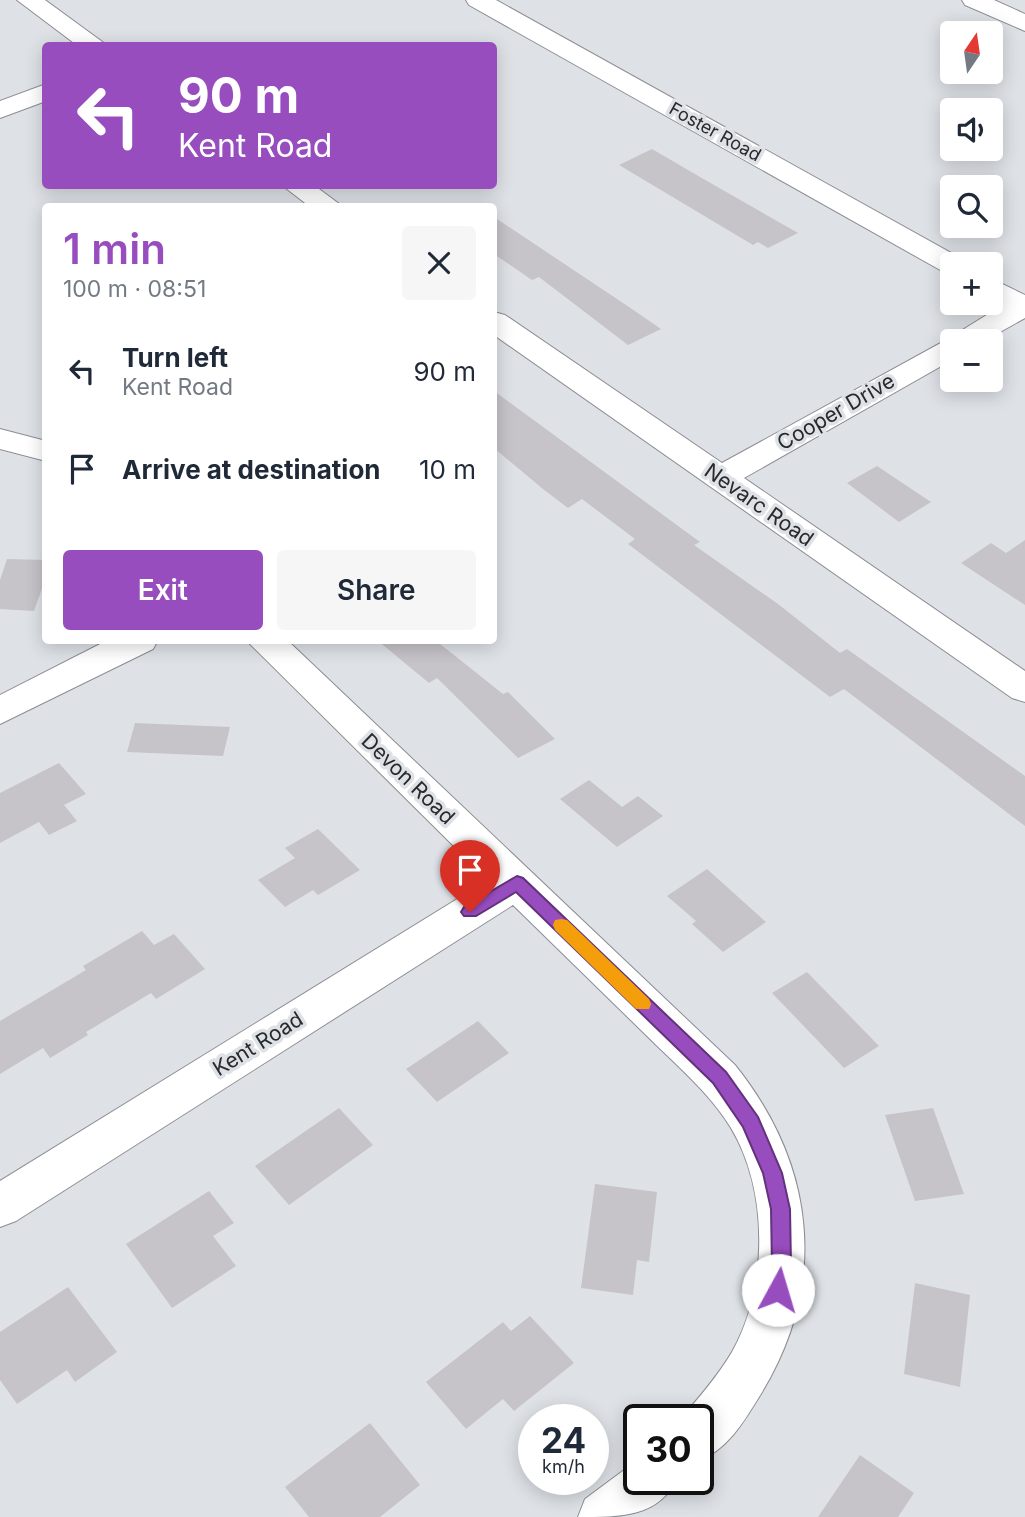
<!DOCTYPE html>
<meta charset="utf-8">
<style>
body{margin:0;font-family:Inter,sans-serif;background:#f6f6f7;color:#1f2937;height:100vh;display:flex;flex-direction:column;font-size:26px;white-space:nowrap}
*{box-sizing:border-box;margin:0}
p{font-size:23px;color:#747a83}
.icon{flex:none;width:38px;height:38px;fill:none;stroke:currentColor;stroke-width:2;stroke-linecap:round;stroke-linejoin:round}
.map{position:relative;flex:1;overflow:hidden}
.side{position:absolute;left:42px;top:203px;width:455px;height:441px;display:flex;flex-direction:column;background:#fff;border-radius:7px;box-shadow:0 4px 18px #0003}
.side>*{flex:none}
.top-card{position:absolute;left:42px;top:42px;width:455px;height:147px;border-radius:7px;box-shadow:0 4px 18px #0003;background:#984dbf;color:#fff;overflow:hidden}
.needle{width:46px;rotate:13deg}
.fabs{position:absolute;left:940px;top:21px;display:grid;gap:14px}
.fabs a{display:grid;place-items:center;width:63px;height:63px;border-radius:7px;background:#fff;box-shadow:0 4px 18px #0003;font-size:35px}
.speed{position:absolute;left:518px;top:1404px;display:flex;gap:14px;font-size:35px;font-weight:700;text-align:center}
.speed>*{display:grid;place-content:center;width:91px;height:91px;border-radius:50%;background:#fff;box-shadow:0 4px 18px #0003;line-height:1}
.speed small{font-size:18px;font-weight:400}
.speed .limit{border:4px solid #111;border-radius:10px;background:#fff;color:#111}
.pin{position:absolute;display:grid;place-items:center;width:60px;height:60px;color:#fff;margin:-72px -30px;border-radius:50% 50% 50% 0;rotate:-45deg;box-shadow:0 0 7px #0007}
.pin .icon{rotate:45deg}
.me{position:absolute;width:77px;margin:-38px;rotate:6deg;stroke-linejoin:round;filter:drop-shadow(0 0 5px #0008)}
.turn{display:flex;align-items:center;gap:24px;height:147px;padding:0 21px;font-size:32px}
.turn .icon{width:91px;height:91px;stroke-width:2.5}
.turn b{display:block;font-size:49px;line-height:60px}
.round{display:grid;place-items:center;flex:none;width:74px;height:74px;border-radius:7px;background:#f6f6f7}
.summary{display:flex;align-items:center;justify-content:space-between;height:119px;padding:0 21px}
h1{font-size:42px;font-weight:600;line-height:52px;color:#984dbf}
.action{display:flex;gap:14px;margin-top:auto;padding:14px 21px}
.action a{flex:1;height:80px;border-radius:7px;background:#984dbf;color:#fff;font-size:28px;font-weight:600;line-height:80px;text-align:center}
.action a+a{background:#f6f6f7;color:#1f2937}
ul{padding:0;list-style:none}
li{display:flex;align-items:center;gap:21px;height:98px;padding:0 21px}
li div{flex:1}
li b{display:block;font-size:26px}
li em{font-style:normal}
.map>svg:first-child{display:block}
.building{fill:#c6c3c9}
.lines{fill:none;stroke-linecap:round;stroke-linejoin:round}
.street-casing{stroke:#8b8d92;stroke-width:2}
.street{fill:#fff;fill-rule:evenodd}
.route{fill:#984dbf;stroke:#63327c;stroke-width:2}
.slow{fill:#f59e0b}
.labels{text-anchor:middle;stroke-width:7;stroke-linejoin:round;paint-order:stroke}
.far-street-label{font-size:18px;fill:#282a2c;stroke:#dee2e7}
.street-label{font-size:21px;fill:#282a2c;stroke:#dee2e7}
</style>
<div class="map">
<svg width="1025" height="1517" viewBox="0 0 1025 1517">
<rect width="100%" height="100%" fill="#dee2e7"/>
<!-- building -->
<path class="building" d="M652 149 700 177 798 233 768 248 758 242 753 245 619 165Z
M494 217 629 307 661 329 628 345 539 277 532 280 494 254Z
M494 391 700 542 694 545 778 604 840 653 847 649 1025 776V826L844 689 830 697 628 544 635 539 582 499 568 508 543 489 494 448Z
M877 466 931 502 899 522 847 483Z
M1025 540V605L961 563 991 543 1006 553Z
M7 559 46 560V577L34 611 0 609V580Z
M377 640H435L503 694 508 692 555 739 518 758 437 678 429 683Z
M135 723 230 727 223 756 127 752Z
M59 763 86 794 64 805 77 821 49 835 39 822 0 843V793Z
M589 780 622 807 638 796 663 816 617 847 560 799Z
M318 829 360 870 318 895 313 890 285 907 258 880 295 858 285 848Z
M707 869 766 922 723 952 692 924 696 921 667 896Z
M142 931 154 945 174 934 205 969 156 999 151 993 86 1032 88 1035 50 1058 43 1048 0 1074V1021L86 970 83 966Z
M807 972 879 1046 844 1068 772 993Z
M478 1021 509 1053 437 1102 406 1069Z
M339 1108 373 1145 289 1205 255 1166Z
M933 1108 964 1194 915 1201 885 1115Z
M595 1184 657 1192 649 1262 637 1260 633 1295 581 1288Z
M209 1191 234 1223 213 1236 236 1266 172 1308 126 1244Z
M915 1283 970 1295 960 1387 904 1374Z
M68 1287 117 1352 75 1382 67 1370 17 1404 0 1380V1332Z
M530 1316 574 1363 514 1411 503 1399 466 1429 426 1382 503 1322 511 1331Z
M370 1423 420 1485 380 1517H309L285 1487Z
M860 1455 914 1493 898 1517H818Z"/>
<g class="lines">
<!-- street casing -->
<g class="street-casing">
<path id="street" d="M17 0H45L108 46H78Z
M466 0H496L962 259 966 264H952V274L942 271 469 5Z
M962 0H994L1025 14V31L965 5Z
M46 84V101L0 118V101Z
M283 186H315L342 206H309Z
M990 278 1025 295V318L984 341H952V360L744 478 1025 671V702L1012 698 494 335V312L505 315 722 463 948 339 1001 306 990 300Z
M0 429 46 441V461L0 449Z
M108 640H158L153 649 0 724V695Z
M246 640H287L735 1065C816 1166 829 1285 759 1397 743 1423 727 1450 698 1461V1419H680C699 1398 717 1377 732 1352 768 1288 769 1192 731 1128 709 1092 675 1064 645 1034 601 991 557 948 513 905L16 1221 0 1227V1181L488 880Z
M639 1459V1479H677C658 1517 622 1517 578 1517L585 1499Z"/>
</g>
<!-- street -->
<use href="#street" class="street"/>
</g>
<!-- route -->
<path class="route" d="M517 876 523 878 726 1072 758 1117 782 1173 790 1209 791 1266 785 1296 778 1299 771 1296 768 1290 772 1266 771 1209 763 1173 743 1127 713 1083 516 892 476 916H464L461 912 464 907Z"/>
<!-- slow -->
<path class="slow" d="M561 919 567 920 649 999 651 1004 649 1009H636L555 930 553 925 555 920Z"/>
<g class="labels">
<!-- far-street labels -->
<g class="far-street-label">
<text transform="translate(715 132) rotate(29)" y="6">Foster Road</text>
</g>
<!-- street labels -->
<g class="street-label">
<text transform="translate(836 412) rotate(-30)" y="7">Cooper Drive</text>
<text transform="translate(759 505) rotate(35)" y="7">Nevarc Road</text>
<text transform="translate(408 779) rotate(44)" y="7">Devon Road</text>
<text transform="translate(258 1044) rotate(-32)" y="7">Kent Road</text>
</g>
</g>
</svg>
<div class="fabs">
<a><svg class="needle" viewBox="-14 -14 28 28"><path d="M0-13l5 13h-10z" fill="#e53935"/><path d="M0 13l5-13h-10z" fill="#747a83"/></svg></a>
<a><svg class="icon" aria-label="sound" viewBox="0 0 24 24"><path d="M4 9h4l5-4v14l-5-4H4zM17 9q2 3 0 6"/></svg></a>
<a><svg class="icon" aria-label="search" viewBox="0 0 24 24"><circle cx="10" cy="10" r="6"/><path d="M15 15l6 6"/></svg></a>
<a>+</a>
<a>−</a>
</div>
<div class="speed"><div>24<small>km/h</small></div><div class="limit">30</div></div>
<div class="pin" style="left:470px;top:912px;background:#d93025"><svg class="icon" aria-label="arrive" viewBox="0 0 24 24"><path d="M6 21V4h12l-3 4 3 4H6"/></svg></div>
<svg class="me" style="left:778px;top:1290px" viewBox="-20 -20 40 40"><circle r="19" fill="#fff"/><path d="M0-13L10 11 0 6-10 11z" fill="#984dbf"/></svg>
<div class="top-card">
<div class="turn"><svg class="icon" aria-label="left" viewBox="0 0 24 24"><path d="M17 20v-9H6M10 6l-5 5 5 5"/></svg><div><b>90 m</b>Kent Road</div></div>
</div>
<section class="side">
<div class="summary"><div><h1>1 min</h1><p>100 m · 08:51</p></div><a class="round"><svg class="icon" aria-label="close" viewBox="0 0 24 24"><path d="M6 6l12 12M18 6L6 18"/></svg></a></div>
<ul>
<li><svg class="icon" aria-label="left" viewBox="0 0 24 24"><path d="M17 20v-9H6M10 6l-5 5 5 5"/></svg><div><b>Turn left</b><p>Kent Road</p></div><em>90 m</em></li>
<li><svg class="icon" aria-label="arrive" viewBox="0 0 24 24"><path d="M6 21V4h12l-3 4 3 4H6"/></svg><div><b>Arrive at destination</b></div><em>10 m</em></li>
</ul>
<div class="action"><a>Exit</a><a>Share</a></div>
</section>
</div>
